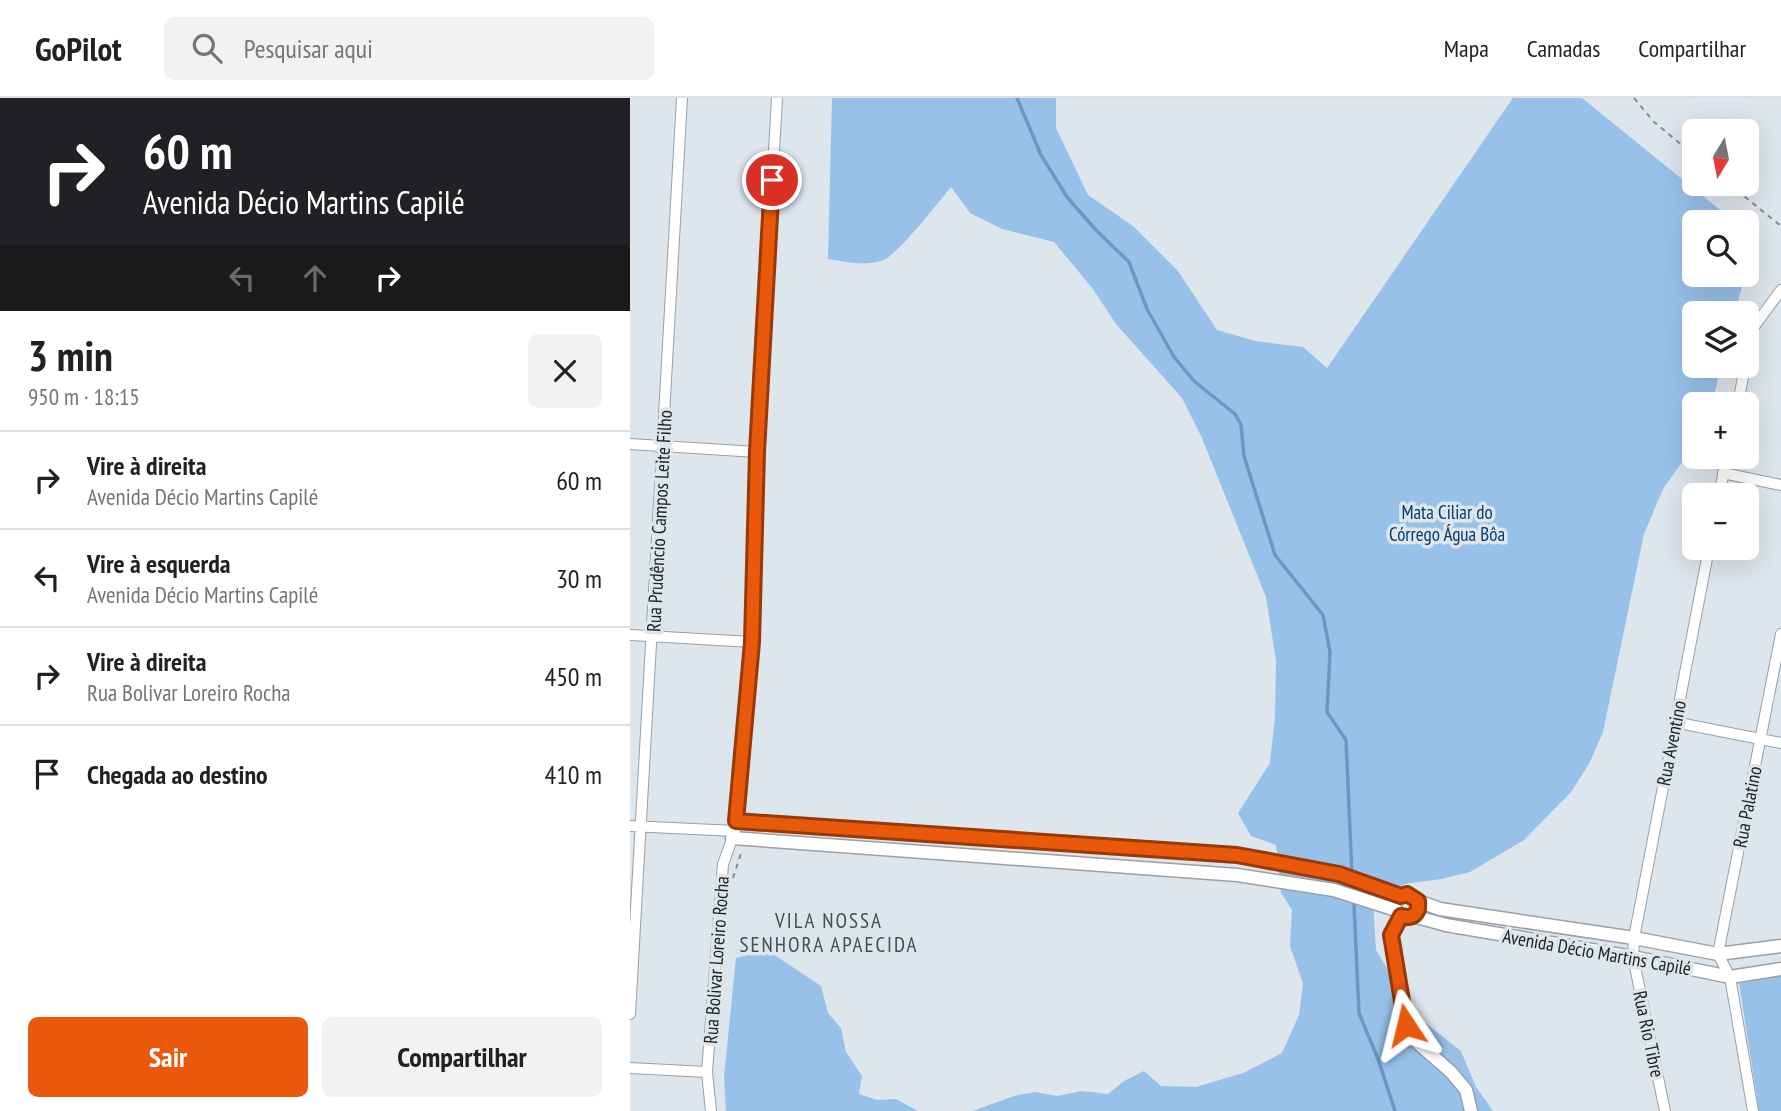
<!DOCTYPE html>
<html lang="pt">
<meta charset="utf-8">
<style>
body{margin:0;font-family:"PT Sans Narrow",sans-serif;background:#f2f2f2;color:#202124;height:100vh;display:flex;flex-direction:column;font-size:26px;white-space:nowrap}
*{box-sizing:border-box;margin:0}
p{font-size:23px;color:#757577}
.icon{flex:none;width:38px;height:38px;fill:none;stroke:currentColor;stroke-width:2;stroke-linecap:round;stroke-linejoin:round}
.map{position:relative;flex:1;overflow:hidden}
.side{display:flex;flex-direction:column;background:#fff;width:630px}
.side>*{flex:none}
.hud{background:#202124;color:#fff;overflow:hidden}
.needle{width:46px;rotate:190deg}
.fabs{position:absolute;left:1052px;top:21px;display:grid;gap:14px}
.fabs a{display:grid;place-items:center;width:77px;height:77px;border-radius:10px;background:#fff;box-shadow:0 7px 28px #0002;font-size:35px}
.pin{position:absolute;display:grid;place-items:center;width:60px;height:60px;color:#fff;margin:-30px;border:4px solid #fff;border-radius:50%;box-shadow:0 2px 7px #0007}
.me{position:absolute;width:77px;margin:-38px;rotate:350deg;stroke-linejoin:round;filter:drop-shadow(0 0 5px #0008)}
.turn{display:flex;align-items:center;gap:24px;height:147px;padding:0 28px;font-size:32px}
.turn .icon{width:91px;height:91px;stroke-width:2.5}
.turn b{display:block;font-size:49px;line-height:60px}
.lanes{display:flex;align-items:center;height:66px;padding:0 28px;background:#0003;justify-content:center;gap:35px;direction:ltr}
.lanes .off{opacity:.35}
.round{display:grid;place-items:center;flex:none;width:74px;height:74px;border-radius:10px;background:#f2f2f2}
.overview{display:flex;align-items:center;justify-content:space-between;height:119px;padding:0 28px}
h1{font-size:42px;font-weight:700;line-height:52px}
.button{display:flex;gap:14px;margin-top:auto;padding:14px 28px}
.button a{flex:1;height:80px;border-radius:10px;background:#ea580c;color:#fff;font-size:28px;font-weight:700;line-height:80px;text-align:center}
.button a+a{background:#f2f2f2;color:#202124}
ul{padding:0;list-style:none}
li{display:flex;align-items:center;gap:21px;height:98px;padding:0 28px;border-top:2px solid #e0e0e0}
li div{flex:1}
li b{display:block;font-size:26px}
li em{font-style:normal}
header{display:flex;align-items:center;gap:42px;box-sizing:border-box;height:98px;padding:0 35px;background:#fff;border-bottom:2px solid #e0e0e0}
header strong{font-size:33px}
nav{display:flex;gap:38px;margin-inline-start:auto;font-size:24px}
.search{width:490px;height:63px;background:#f2f2f2;display:flex;align-items:center;gap:18px;box-sizing:border-box;padding:0 24px;border-radius:10px;color:#757577;font-size:26px}
main{display:flex;flex:1;min-height:0}
.map>svg:first-child{display:block}
.green{fill:#98c1ea}
.lines{fill:none;stroke-linecap:round;stroke-linejoin:round}
.stream{stroke:#6a98c5;stroke-width:3.5}
.minor-casing{stroke:#98a0a8;stroke-width:12}
.tertiary-casing{stroke:#98a0a8;stroke-width:15}
.path{stroke:#858b91;stroke-width:2;stroke-dasharray:5 5;stroke-linecap:butt}
.minor{stroke:#fff;stroke-width:10}
.tertiary{stroke:#fff;stroke-width:12}
.route-casing{stroke:#983908;stroke-width:18}
.route{stroke:#ea580c;stroke-width:12}
.labels{text-anchor:middle;stroke-width:7;stroke-linejoin:round;paint-order:stroke}
.park-label{font-size:19px;fill:#053c67;stroke:#dde5ed}
.street-label{font-size:19px;fill:#202326;stroke:#dde5ed}
.neighbourhood-label{font-size:21px;letter-spacing:2px;fill:#464c53;stroke:#dde5ed}
</style>
<header>
<strong>GoPilot</strong>
<div class="search"><svg class="icon" aria-label="search" viewBox="0 0 24 24"><circle cx="10" cy="10" r="6"/><path d="M15 15l6 6"/></svg>Pesquisar aqui</div>
<nav><a>Mapa</a><a>Camadas</a><a>Compartilhar</a></nav>
</header>
<main>
<section class="side">
<div class="hud">
<div class="turn"><svg class="icon" aria-label="right" viewBox="0 0 24 24"><path d="M7 20v-9h11M14 6l5 5-5 5"/></svg><div><b>60 m</b>Avenida Décio Martins Capilé</div></div>
<div class="lanes"><svg class="icon off" aria-label="left" viewBox="0 0 24 24"><path d="M17 20v-9H6M10 6l-5 5 5 5"/></svg><svg class="icon off" aria-label="ahead" viewBox="0 0 24 24"><path d="M12 20V5M6 11l6-6 6 6"/></svg><svg class="icon" aria-label="right" viewBox="0 0 24 24"><path d="M7 20v-9h11M14 6l5 5-5 5"/></svg></div>
</div>
<div class="overview"><div><h1>3 min</h1><p>950 m · 18:15</p></div><a class="round"><svg class="icon" aria-label="close" viewBox="0 0 24 24"><path d="M6 6l12 12M18 6L6 18"/></svg></a></div>
<ul>
<li><svg class="icon" aria-label="right" viewBox="0 0 24 24"><path d="M7 20v-9h11M14 6l5 5-5 5"/></svg><div><b>Vire à direita</b><p>Avenida Décio Martins Capilé</p></div><em>60 m</em></li>
<li><svg class="icon" aria-label="left" viewBox="0 0 24 24"><path d="M17 20v-9H6M10 6l-5 5 5 5"/></svg><div><b>Vire à esquerda</b><p>Avenida Décio Martins Capilé</p></div><em>30 m</em></li>
<li><svg class="icon" aria-label="right" viewBox="0 0 24 24"><path d="M7 20v-9h11M14 6l5 5-5 5"/></svg><div><b>Vire à direita</b><p>Rua Bolivar Loreiro Rocha</p></div><em>450 m</em></li>
<li><svg class="icon" aria-label="arrive" viewBox="0 0 24 24"><path d="M6 21V4h12l-3 4 3 4H6"/></svg><div><b>Chegada ao destino</b></div><em>410 m</em></li>
</ul>
<div class="button"><a>Sair</a><a>Compartilhar</a></div>
</section>
<div class="map">
<svg width="1151" height="1013" viewBox="0 0 1151 1013">
<rect width="100%" height="100%" fill="#dde5ed"/>
<!-- green -->
<path class="green" d="M202 0H426V30L458 97 503 128 548 173 587 232 625 243 673 249 697 270 883 0H952L1105 124H1064V177H1115L1105 215H1064V268H1091L1082 306H1064V347L1033 391 1014 436 973 634 960 664 941 694 894 742 840 774 811 781 775 786 743 803 746 852 774 898 793 923 831 953 846 989 863 1013H343L384 998 405 994 427 998 452 993 478 996 494 983 514 973 531 988 566 989 613 975 652 955 669 917 673 886 660 848 662 812 651 795 646 747 621 738 608 715 640 665 645 618 646 563 636 499 572 340 552 300 486 226 463 191 424 144 372 131 340 115 321 89C309 103 267 158 253 162 235 169 217 164 198 161Z
M137 852 191 888 198 915 211 930 216 954 232 978 229 996 247 1002 266 1001 288 1013H96L94 979 106 860Z
M1151 878V1013H1129L1109 885Z"/>
<g class="lines">
<!-- stream -->
<path class="stream" d="M387 0 411 57 437 99 465 131 499 164 517 211 544 259 564 283 605 316 611 327 614 358 645 457 693 517 700 554 697 614 716 642 722 778
M723 786 729 915 748 961 765 1013"/>
<!-- minor casing -->
<g class="minor-casing">
<path id="minor" d="M1116 262 1123 230 1151 192
M1108 306 1115 268
M0 346 127 354
M1093 375 1151 387
M1089 397 1097 359
M0 537 122 544
M1044 624 1151 645
M0 728 105 733
M0 916 52 0
M0 970 77 974
M81 1013 77 974 93 766 105 733 122 544 127 354 147 0
M1035 1013 1003 859 1004 840 1079 450
M1123 1013 1100 879 1088 856 1151 536"/>
</g>
<!-- tertiary casing -->
<g class="tertiary-casing">
<path id="tertiary" d="M106 723 607 757 709 776 771 798
M102 740 607 777 704 792 766 812
M788 803 810 811 1004 840 1088 856 1151 848
M771 818 761 837 776 927 789 946 821 974 836 992 841 1013
M783 818 816 827 1003 859 1100 879 1151 871"/>
</g>
<!-- path -->
<path class="path" d="M1004 0 1024 24 1064 57
M1099 86 1151 128
M103 780 112 752"/>
<!-- minor -->
<use href="#minor" class="minor"/>
<!-- tertiary -->
<use href="#tertiary" class="tertiary"/>
</g>
<g class="lines">
<!-- route casing -->
<g class="route-casing">
<path id="route" d="M142 82 127 354 122 544 106 723 607 757 709 776 771 798 777 796 788 803V811C785 819 779 820 771 818L761 837 776 927"/>
</g>
<!-- route -->
<use href="#route" class="route"/>
</g>
<g class="labels">
<!-- park labels -->
<g class="park-label">
<text x="817" y="421">Mata Ciliar do<tspan x="817" dy="22">Córrego Água Bôa</tspan></text>
</g>
<!-- street labels -->
<g class="street-label">
<text transform="translate(29 423) rotate(-87)" y="7">Rua Prudêncio Campos Leite Filho</text>
<text transform="translate(1041 645) rotate(-79)" y="7">Rua Aventino</text>
<text transform="translate(1117 709) rotate(-79)" y="7">Rua Palatino</text>
<text transform="translate(967 854) rotate(10)" y="7">Avenida Décio Martins Capilé</text>
<text transform="translate(86 862) rotate(-86)" y="7">Rua Bolivar Loreiro Rocha</text>
<text transform="translate(1019 936) rotate(78)" y="7">Rua Rio Tibre</text>
</g>
<!-- neighbourhood labels -->
<g class="neighbourhood-label">
<text x="199" y="830">VILA NOSSA<tspan x="199" dy="24">SENHORA APAECIDA</tspan></text>
</g>
</g>
</svg>
<div class="fabs">
<a><svg class="needle" viewBox="-14 -14 28 28"><path d="M0-13l5 13h-10z" fill="#e53935"/><path d="M0 13l5-13h-10z" fill="#757577"/></svg></a>
<a><svg class="icon" aria-label="search" viewBox="0 0 24 24"><circle cx="10" cy="10" r="6"/><path d="M15 15l6 6"/></svg></a>
<a><svg class="icon" aria-label="layers" viewBox="0 0 24 24"><path d="M12 4l9 5-9 5-9-5zM3 14l9 5 9-5"/></svg></a>
<a>+</a>
<a>−</a>
</div>
<div class="pin" style="left:142px;top:82px;background:#d93025"><svg class="icon" aria-label="arrive" viewBox="0 0 24 24"><path d="M6 21V4h12l-3 4 3 4H6"/></svg></div>
<svg class="me" style="left:776px;top:927px" viewBox="-20 -20 40 40"><path d="M0-17L14 15 0 8-14 15z" fill="#ea580c" stroke="#fff" stroke-width="4"/></svg>
</div>
</main>
